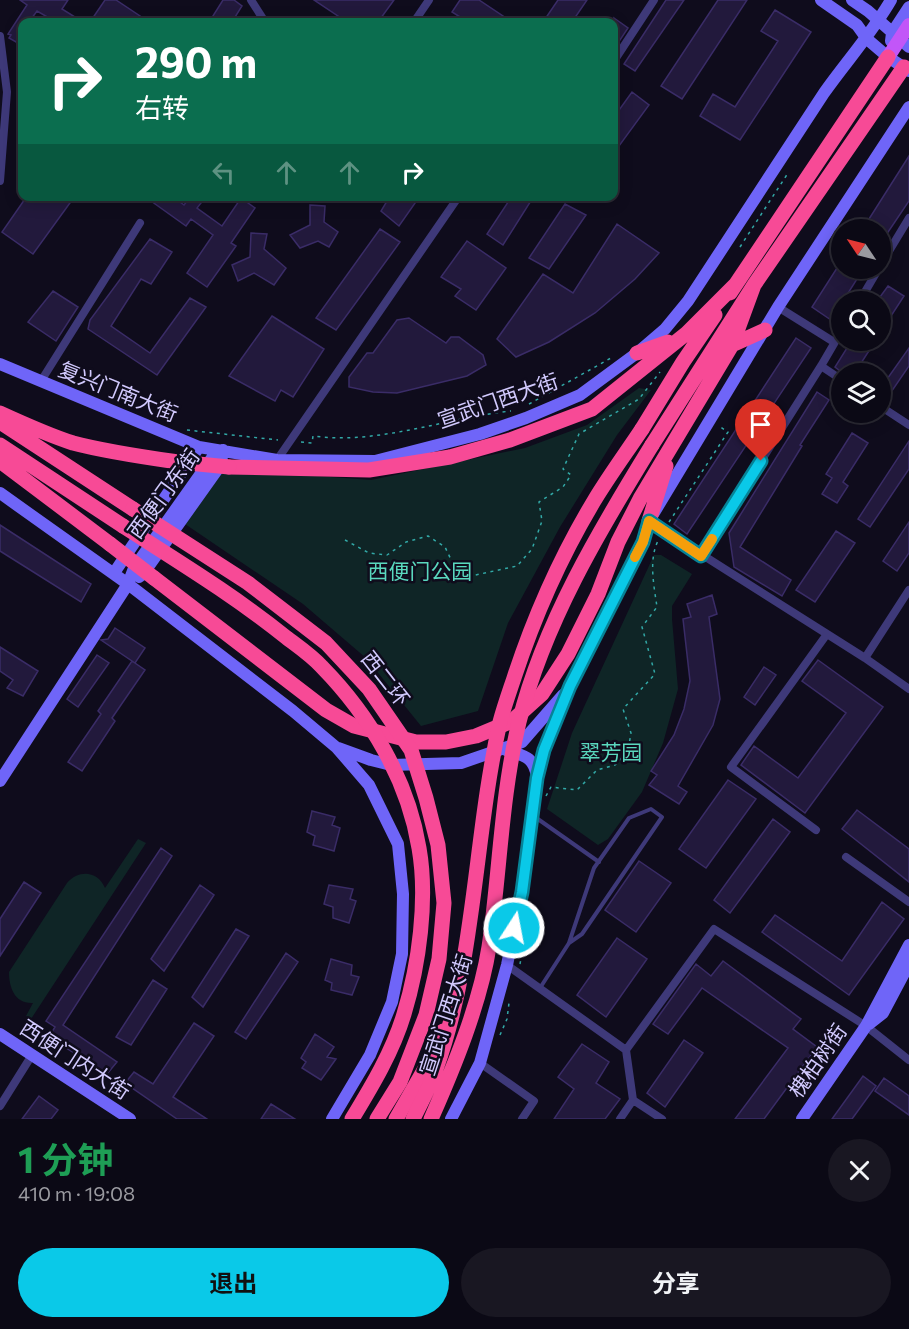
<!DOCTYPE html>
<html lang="zh">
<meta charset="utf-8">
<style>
body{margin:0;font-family:Commissioner,"Noto Sans SC",sans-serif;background:#191722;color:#f1f3f6;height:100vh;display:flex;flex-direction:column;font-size:22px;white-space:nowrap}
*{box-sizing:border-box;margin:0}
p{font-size:20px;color:#9a9aa0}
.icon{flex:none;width:33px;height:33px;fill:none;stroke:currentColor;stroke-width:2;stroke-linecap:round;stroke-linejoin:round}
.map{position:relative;height:1119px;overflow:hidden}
.side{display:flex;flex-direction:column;background:#0b0915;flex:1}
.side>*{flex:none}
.banner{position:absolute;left:18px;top:18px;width:600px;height:183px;border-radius:12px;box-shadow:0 3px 15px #0003,0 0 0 2px #2b2a34;background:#0b6e4f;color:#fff;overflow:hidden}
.needle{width:39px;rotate:305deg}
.controls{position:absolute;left:831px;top:219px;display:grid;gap:12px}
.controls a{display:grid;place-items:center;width:60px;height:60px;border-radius:50%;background:#0b0915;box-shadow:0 3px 15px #0003,0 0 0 2px #2b2a34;font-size:30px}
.pin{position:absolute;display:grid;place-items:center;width:51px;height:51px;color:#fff;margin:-62px -26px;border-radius:50% 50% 50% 0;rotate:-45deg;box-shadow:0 0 6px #0007}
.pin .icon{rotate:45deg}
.me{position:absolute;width:66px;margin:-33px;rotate:11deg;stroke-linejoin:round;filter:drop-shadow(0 0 4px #0008)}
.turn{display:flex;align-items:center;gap:21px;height:126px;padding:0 18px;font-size:27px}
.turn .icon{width:78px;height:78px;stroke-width:2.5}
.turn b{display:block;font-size:42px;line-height:51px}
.lanes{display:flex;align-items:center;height:57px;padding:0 18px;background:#0003;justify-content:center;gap:30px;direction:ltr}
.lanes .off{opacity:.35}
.round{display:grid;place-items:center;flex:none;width:63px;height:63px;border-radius:32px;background:#191722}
.headline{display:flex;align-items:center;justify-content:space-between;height:102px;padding:0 18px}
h1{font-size:36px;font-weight:700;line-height:45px;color:#1e9e55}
.primary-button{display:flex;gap:12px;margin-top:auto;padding:12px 18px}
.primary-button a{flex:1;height:69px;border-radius:36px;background:#0ac9e8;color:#111;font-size:24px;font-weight:700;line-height:69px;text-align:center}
.primary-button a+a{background:#191722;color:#f1f3f6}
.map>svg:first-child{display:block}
.green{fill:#0f2526}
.building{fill:#22193c;stroke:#3a2c67;stroke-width:1.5}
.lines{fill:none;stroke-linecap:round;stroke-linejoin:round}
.path{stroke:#32a8a6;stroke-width:1.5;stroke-dasharray:3 4.5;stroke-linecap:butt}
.lane{stroke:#3e3979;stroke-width:4}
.street{stroke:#3e3979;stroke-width:8}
.secondary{stroke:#6f65f8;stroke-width:12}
.primary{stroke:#c256f8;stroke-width:14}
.highway{stroke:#f74a96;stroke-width:15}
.highway-bridge{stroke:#f74a96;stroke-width:15}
.route-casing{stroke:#068397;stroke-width:15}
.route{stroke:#0ac9e8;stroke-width:10}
.slow{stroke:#f59e0b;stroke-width:10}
.labels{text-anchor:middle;stroke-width:5;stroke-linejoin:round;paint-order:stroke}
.street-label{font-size:21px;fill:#d1c9fd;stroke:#0f0c1c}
.park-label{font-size:21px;fill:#5ad8be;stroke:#0f0c1c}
</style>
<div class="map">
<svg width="909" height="1119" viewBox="0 0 909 1119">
<rect width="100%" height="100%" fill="#0f0c1c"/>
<!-- green -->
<path class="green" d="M639 388 651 390 617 435 560 527 508 623 478 711 421 726 366 658 303 604 185 524 223 469 371 480 525 448 587 425Z
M654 555H661L692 574 672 606V619L678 689 663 743 642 792 608 839 598 845 547 809 572 733Z
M138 839 146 843 31 1019 26 1016 33 1003C15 1004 9 988 9 972L67 883C79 869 98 871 105 888Z"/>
<!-- building -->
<path class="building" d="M20 0H68L62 9 83 22H56L37 11 29 22H22V32L16 42 9 38 11 35 8 34 27 5Z
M105 0H116L149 22H90Z
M223 0H234L242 6 235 17 243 22H215L211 19Z
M314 0H394L378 22H347Z
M460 0H479L512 22H468L452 12Z
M558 0H587L572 22H543Z
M666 0H684L635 71 624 64Z
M718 0H747L682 99 661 86Z
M775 10 811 32 740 140 700 116 713 94 735 107 778 41 761 31Z
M614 18 628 28 614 49Z
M632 92 649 105 619 146 614 142V117Z
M909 156V201L880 244V230H862Z
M27 196H75L33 254 2 232Z
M144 196H172L184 205 191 196 201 203 197 208 222 226 241 198 255 208 231 243 236 246 207 287 187 273 213 235 191 219 186 226Z
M390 196H420L399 226 381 211Z
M512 196H534L503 245 487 234Z
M565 204 586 215 549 269 529 258Z
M310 205 325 206 324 222 338 232 329 247 318 241 300 248 290 235 310 225Z
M617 224 659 253 635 279 595 313 549 342 516 357 497 339 543 274 573 293Z
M380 229 400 242 336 330 316 318Z
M251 233 267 234 264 249 286 268 274 285 254 273 238 281 232 265 250 257Z
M150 239 172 252 151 284 141 279 111 326 150 353 190 298 206 307 157 375 88 329 90 320Z
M467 241 506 268 476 310 455 296 461 289 441 277Z
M837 268H864L831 320 812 307Z
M888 286 904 296 880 333V297Z
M53 291 78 307 56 341 28 322Z
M272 316 324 349 293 397 281 390 275 401 229 376Z
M409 318 446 343 451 337H459L483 355 486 365 467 376 397 393 373 392 349 387V377L367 353H373L397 320Z
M796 338 811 348 687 534 674 524Z
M852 340H876L854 374H844L835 367Z
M909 348V366L885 401 880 400V389Z
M817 392 829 400 800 445 802 446 740 547 791 580 782 596 734 567 729 533Z
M852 433 868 443 843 482 848 486 837 503 822 494 832 478 826 474Z
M909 441V469L870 527 858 519Z
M909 522V553L897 571 883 561Z
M0 525 91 584 81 602 0 551Z
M836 531 855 543 815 602 796 590Z
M712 595 717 614 709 617 720 699 713 725 678 786 687 792 679 804 649 785 657 775 651 771 674 735 684 709 690 681 683 619 691 617 687 604Z
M115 628 145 648 135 663 101 640 108 639Z
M0 647 38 671 23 696 7 688 13 680 0 671Z
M97 655 109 663 78 707 67 699Z
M818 660 883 707 805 813 741 765 754 746 798 778 846 713 802 681Z
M132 661 145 670 112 718 115 721 82 771 68 762 101 714 98 711Z
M764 667 776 675 755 705 744 697Z
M728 780 756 799 706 868 679 849Z
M857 810 909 849V882L842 829Z
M312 811 335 817 332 825 340 828 334 851 313 845 315 836 307 832Z
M773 819 790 832 730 913 714 900Z
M161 848 172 856 63 1025 117 1062 107 1074 49 1037 55 1027 46 1021Z
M639 861 671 883 636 932 605 910Z
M24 882 41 893 0 956V919Z
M200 885 214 895 164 971 151 959Z
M329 885 353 889 350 899 356 901 349 923 333 918V907L324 904Z
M882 902 904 919 849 995 762 932 775 915 842 961Z
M236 929 249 936 203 1007 192 997Z
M617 938 647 959 606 1017 577 995Z
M286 953 298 962 246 1039 235 1032Z
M331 959 352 965 351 975 359 977 352 995 331 990 332 983 325 980Z
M723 961 801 1019 793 1029 817 1047 764 1119H735L788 1048 702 988 668 1034 653 1024 696 964 711 976Z
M153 980 167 989 131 1045 116 1037Z
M194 1023 214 1036 173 1097 207 1119H177L125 1083 134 1072 153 1084Z
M315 1034 334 1047 327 1057 336 1059 321 1080 302 1068 306 1062 301 1058Z
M684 1040 703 1053 665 1107 647 1093Z
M582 1044 609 1062 596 1083 620 1099 605 1119H554L574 1089 558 1077Z
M863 1076 876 1086 852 1119H832Z
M884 1078 909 1096V1115L875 1091Z
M39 1096 58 1110 51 1119H22Z
M271 1104 295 1119H261Z"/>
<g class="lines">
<!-- path -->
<path class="path" d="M740 247 788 173
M529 404 611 358
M187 430 278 440
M301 442 312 443 313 436C379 445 445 418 511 411
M669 522 728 432 719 426
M345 540 369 553 387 555 406 542 428 536 445 547 455 568 471 576 517 566 532 549 542 521 539 502 563 487 571 475 563 469 579 434 639 399 660 372
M546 796 551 787 577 790 597 770 615 765 628 751 631 733 623 709 655 674 642 627 657 607C654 586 648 558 659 539
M520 964 524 942
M500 1035 507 1019 509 1003"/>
<!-- lane -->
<path class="lane" d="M255 196 262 201 265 196
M535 817 599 862
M540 988 569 943 594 868 629 818 651 809 662 817 582 934 569 943"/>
<!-- street -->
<path class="street" d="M251 0 265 22
M414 22 429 0
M0 36 7 92 0 181
M614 61 654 0
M880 266 909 218
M859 302 879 268
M778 307 834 342
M821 366 842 380
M41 381 140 223
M880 406 909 425
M277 460 459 196
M649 521 865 658 909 689
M701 556 821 366 842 330
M865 658 909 590
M816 830 731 767 827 634
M846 857 909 902
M507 965 626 1050
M480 1063 534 1101 522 1119
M633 1100 662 1119
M0 1106 32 1055
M620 1119 633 1100 626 1050 714 929 866 1026 909 1060"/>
<!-- secondary -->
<path class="secondary" d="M821 0 857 25 867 39 888 57 909 71
M852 0 868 11 909 47
M891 41 892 33 909 7
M0 364 199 447 277 460 375 461 480 434 526 418 580 395 637 353 665 329 688 301 824 93C846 62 872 33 891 0
M0 493 128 584 293 711 337 748 369 785 398 844 403 894 402 954 392 1002 370 1055 332 1119
M114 573 199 447
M139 577 143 574 222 463V460
M338 748 371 760 391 765 461 763 522 742 563 695
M506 750C524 756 534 756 537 777
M0 781 128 584 134 568 212 458 223 450
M869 1024 883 1013 909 964
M0 1034 130 1119
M451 1119 480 1063 507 965 522 892 537 778 544 750 570 686 643 542 649 521 778 307 909 107
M802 1119 866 1026 909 945"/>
<!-- primary -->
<path class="primary" d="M888 57 909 25"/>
<!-- highway -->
<path class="highway" d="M730 293 888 57
M732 345 765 330
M637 353 668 342
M0 413C24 424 48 435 73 443 107 452 143 457 178 462
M0 422 133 509
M642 429 683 362 715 315
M0 445 123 526
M652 445 754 285 904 67
M0 461 110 544
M229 467 369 470 450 457 510 440 592 409 687 333 735 285
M649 521 666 466
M154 578 326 710 354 726 416 742H446L476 736 512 721 542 694 568 654 598 594 618 542 641 497 732 345 754 285
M396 1119 427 1065 443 1031"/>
<!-- highway-bridge -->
<path class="highway-bridge" d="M178 462 229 467
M133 509 248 583 326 643 369 689 411 750 426 798 438 845 444 903 439 959 426 1015 400 1082 377 1119
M123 526C179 562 235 596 287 638 299 647 312 656 322 667 370 716 408 780 419 848 428 899 419 965 404 1014 393 1051 372 1086 352 1119
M110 544 154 578
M413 1119C421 1103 430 1086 436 1069 476 958 474 837 500 722 504 707 509 693 514 678 534 617 561 556 594 501 609 476 626 453 642 429
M431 1119C454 1067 480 1004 489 947 500 872 501 797 519 722 544 623 599 531 652 445"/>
</g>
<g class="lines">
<!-- route casing -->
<g class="route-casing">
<path id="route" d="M514 928 522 892 537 778 544 750 570 686 643 542 649 521 701 556 761 461"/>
</g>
<!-- route -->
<use href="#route" class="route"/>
<!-- slow -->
<path class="slow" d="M635 557 643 542 649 521 701 556 712 539"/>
</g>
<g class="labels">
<!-- street labels -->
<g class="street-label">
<text transform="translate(118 392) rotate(22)" y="7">复兴门南大街</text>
<text transform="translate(498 401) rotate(-19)" y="7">宣武门西大街</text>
<text transform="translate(164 494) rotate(-54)" y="7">西便门东街</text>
<text transform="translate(385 679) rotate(52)" y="7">西二环</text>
<text transform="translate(446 1015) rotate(-72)" y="7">宣武门西大街</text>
<text transform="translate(75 1060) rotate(33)" y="7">西便门内大街</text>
<text transform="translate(818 1061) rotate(-55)" y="7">槐柏树街</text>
</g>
<!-- park labels -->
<g class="park-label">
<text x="420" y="579">西便门公园</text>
<text x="611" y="760">翠芳园</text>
</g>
</g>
</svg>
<div class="controls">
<a><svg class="needle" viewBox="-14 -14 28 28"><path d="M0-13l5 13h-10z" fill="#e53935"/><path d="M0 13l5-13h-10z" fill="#9a9aa0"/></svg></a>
<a><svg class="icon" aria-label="search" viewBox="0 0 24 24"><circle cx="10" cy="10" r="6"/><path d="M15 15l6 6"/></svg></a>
<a><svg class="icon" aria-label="layers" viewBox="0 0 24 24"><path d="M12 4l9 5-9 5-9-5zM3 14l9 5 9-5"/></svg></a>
</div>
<div class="pin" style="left:761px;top:461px;background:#d93025"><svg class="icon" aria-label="arrive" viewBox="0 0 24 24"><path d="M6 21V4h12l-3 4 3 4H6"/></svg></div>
<svg class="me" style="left:514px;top:928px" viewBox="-20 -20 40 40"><circle r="17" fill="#0ac9e8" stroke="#fff" stroke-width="3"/><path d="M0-11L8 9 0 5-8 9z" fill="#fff"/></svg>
<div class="banner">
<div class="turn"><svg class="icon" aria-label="right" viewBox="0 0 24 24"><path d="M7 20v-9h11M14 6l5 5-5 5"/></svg><div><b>290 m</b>右转</div></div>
<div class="lanes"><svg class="icon off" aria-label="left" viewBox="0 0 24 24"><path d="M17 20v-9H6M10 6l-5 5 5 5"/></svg><svg class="icon off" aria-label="ahead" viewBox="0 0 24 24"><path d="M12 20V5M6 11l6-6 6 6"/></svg><svg class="icon off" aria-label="ahead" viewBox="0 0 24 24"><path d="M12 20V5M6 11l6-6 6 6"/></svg><svg class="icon" aria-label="right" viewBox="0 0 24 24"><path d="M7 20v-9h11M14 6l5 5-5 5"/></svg></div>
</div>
</div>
<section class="side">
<div class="headline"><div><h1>1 分钟</h1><p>410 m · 19:08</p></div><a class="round"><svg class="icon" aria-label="close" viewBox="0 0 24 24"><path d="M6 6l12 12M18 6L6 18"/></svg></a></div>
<div class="primary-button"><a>退出</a><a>分享</a></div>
</section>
